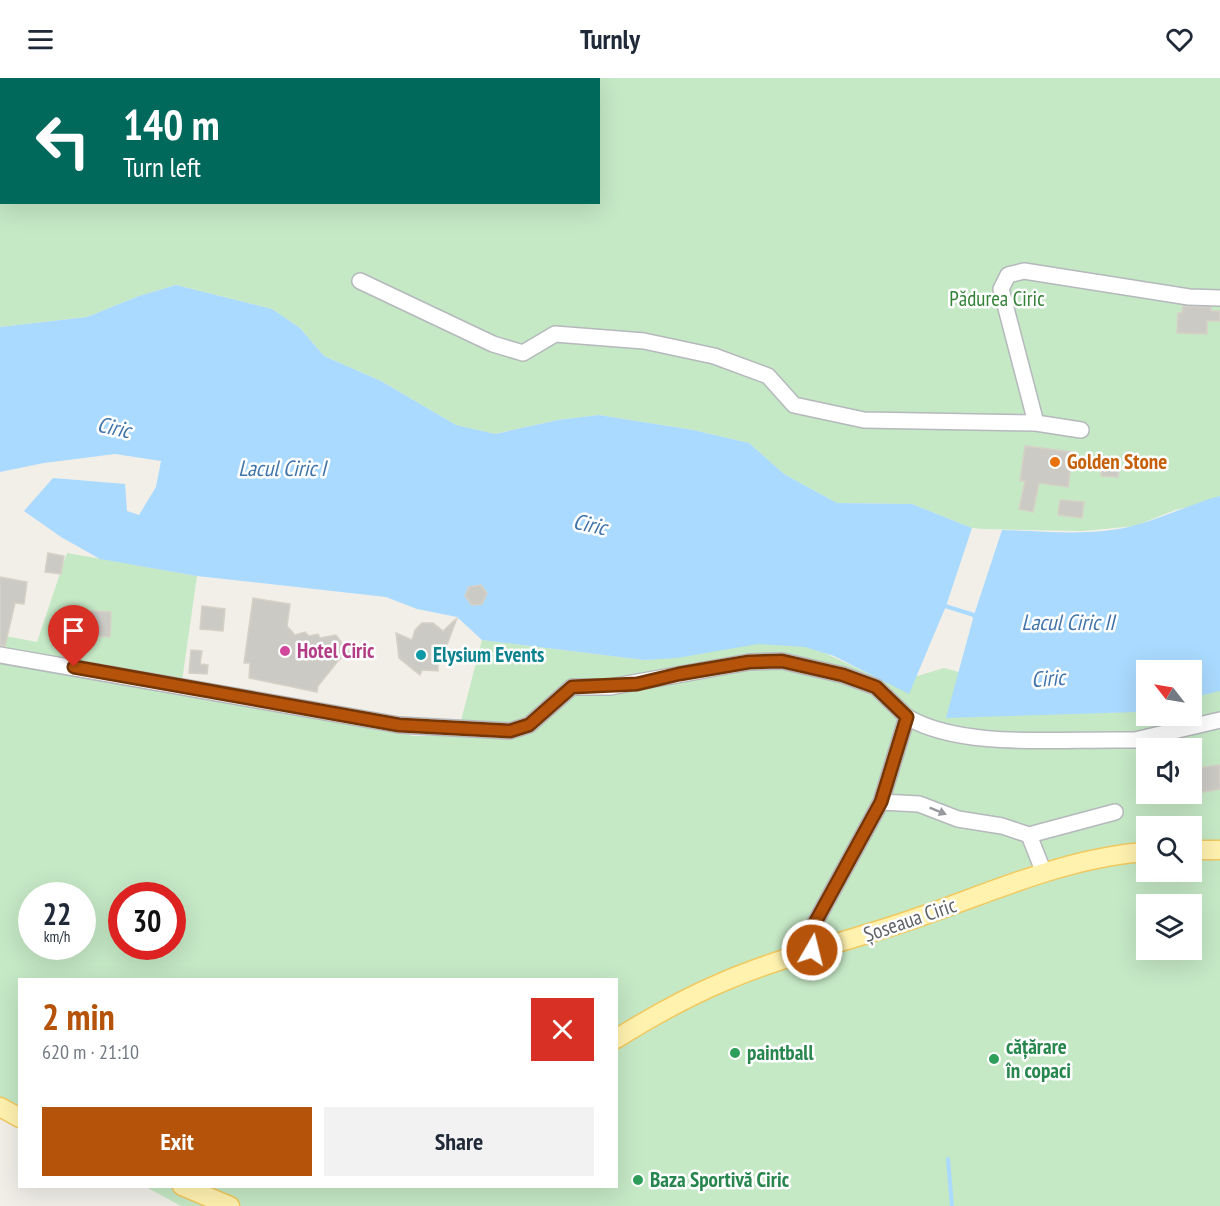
<!DOCTYPE html>
<meta charset="utf-8">
<style>
body{margin:0;font-family:"PT Sans Narrow",sans-serif;background:#f2f2f3;color:#1f2937;height:100vh;display:flex;flex-direction:column;font-size:22px;white-space:nowrap}
*{box-sizing:border-box;margin:0}
p{font-size:20px;color:#747a83}
.icon{flex:none;width:33px;height:33px;fill:none;stroke:currentColor;stroke-width:2;stroke-linecap:round;stroke-linejoin:round}
.map{position:relative;flex:1;overflow:hidden}
.panel{position:absolute;left:18px;top:900px;width:600px;height:210px;display:flex;flex-direction:column;background:#fff;border-radius:0px;box-shadow:0 6px 24px #0002}
.panel>*{flex:none}
.guide{position:absolute;left:0px;top:0px;width:600px;height:126px;box-shadow:0 6px 24px #0002;background:#00695c;color:#fff;overflow:hidden}
.needle{width:39px;rotate:301deg}
.buttons{position:absolute;left:1136px;top:582px;display:grid;gap:12px}
.buttons a{display:grid;place-items:center;width:66px;height:66px;border-radius:0px;background:#fff;box-shadow:0 6px 24px #0002;font-size:30px}
.speed{position:absolute;left:18px;top:804px;display:flex;gap:12px;font-size:30px;font-weight:700;text-align:center}
.speed>*{display:grid;place-content:center;width:78px;height:78px;border-radius:50%;background:#fff;box-shadow:0 6px 24px #0002;line-height:1}
.speed small{font-size:15px;font-weight:400}
.speed .limit{border:9px solid #d22;background:#fff;color:#111}
.pin{position:absolute;display:grid;place-items:center;width:51px;height:51px;color:#fff;margin:-62px -26px;border-radius:50% 50% 50% 0;rotate:-45deg;box-shadow:0 0 6px #0007}
.pin .icon{rotate:45deg}
.me{position:absolute;width:66px;margin:-33px;rotate:8deg;stroke-linejoin:round;filter:drop-shadow(0 0 4px #0008)}
.turn{display:flex;align-items:center;gap:21px;height:126px;padding:0 24px;font-size:27px}
.turn .icon{width:78px;height:78px;stroke-width:2.5}
.turn b{display:block;font-size:42px;line-height:51px}
.round{display:grid;place-items:center;flex:none;width:63px;height:63px;border-radius:0px;background:#f2f2f3}
.headline{display:flex;align-items:center;justify-content:space-between;height:102px;padding:0 24px}
h1{font-size:36px;font-weight:700;line-height:45px;color:#b45309}
.primary-button{display:flex;gap:12px;margin-top:auto;padding:12px 24px}
.primary-button a{flex:1;height:69px;border-radius:0px;background:#b45309;color:#fff;font-size:24px;font-weight:700;line-height:69px;text-align:center}
.primary-button a+a{background:#f2f2f3;color:#1f2937}
header{display:flex;justify-content:space-between;align-items:center;height:78px;padding:0 24px;background:#fff;font-size:27px;font-weight:700}
.map>svg:first-child{display:block}
.green{fill:#c5e8c5;fill-rule:evenodd}
.water{fill:#aadaff}
.lines{fill:none;stroke-linecap:round;stroke-linejoin:round}
.stream{stroke:#aadaff;stroke-width:4}
.building{fill:#cccac5;stroke:#d6d1c6;stroke-width:1.5}
.minor-casing{stroke:#b5b8bc;stroke-width:18}
.major-casing{stroke:#f2c960;stroke-width:21}
.minor{stroke:#fff;stroke-width:15}
.major{stroke:#fff2af;stroke-width:18}
.oneway{fill:#979a9d}
.route-casing{stroke:#753606;stroke-width:15}
.route{stroke:#b45309;stroke-width:10}
.food-dot{fill:#e8710a;stroke:#fff;stroke-width:2}
.hotel-dot{fill:#d1479c;stroke:#fff;stroke-width:2}
.culture-dot{fill:#0f9aa8;stroke:#fff;stroke-width:2}
.leisure-dot{fill:#2e9e5b;stroke:#fff;stroke-width:2}
.labels{text-anchor:middle;stroke-width:5;stroke-linejoin:round;paint-order:stroke}
.park-label{font-size:21px;fill:#348238;stroke:#fff}
.food-label{font-size:21px;font-weight:bold;fill:#c56008;stroke:#fff;text-anchor:start}
.hotel-label{font-size:21px;font-weight:bold;fill:#b23c85;stroke:#fff;text-anchor:start}
.culture-label{font-size:21px;font-weight:bold;fill:#0d838f;stroke:#fff;text-anchor:start}
.street-label{font-size:21px;fill:#5f6368;stroke:#fff}
.leisure-label{font-size:21px;font-weight:bold;fill:#27864d;stroke:#fff;text-anchor:start}
.water-label{font-size:22px;font-style:italic;fill:#4174aa;stroke:#fff}
</style>
<header><svg class="icon" aria-label="menu" viewBox="0 0 24 24"><path d="M4 6h16M4 12h16M4 18h16"/></svg>Turnly<svg class="icon" aria-label="heart" viewBox="0 0 24 24"><path d="M12 20l-8-8c-3-5 5-10 8-4 3-6 11-1 8 4z"/></svg></header>
<div class="map">
<svg width="1220" height="1128" viewBox="0 0 1220 1128">
<rect width="100%" height="100%" fill="#f1efe8"/>
<!-- green -->
<path class="green" d="M0 0H1220V423L1175 432 1135 448 1083 453 983 451 972 450 912 426 837 425 784 396 749 365 693 352 599 337 558 342 494 356 456 347 381 303 324 278 300 250 272 231 176 207 139 218 87 239 0 249ZM2 2H598V124H2Z
M67 475 197 498 182 603 234 610 413 658H457L482 562 644 582 706 575 733 565 801 564 891 606 944 590 1110 635 1146 630V638H1191V619L1220 612V1128H181L146 1109 616 1108V902H20L19 1040 0 1029V557L37 564ZM1146 670H1191V716H1146ZM1146 748H1191V794H1146ZM32 818H82V868H32ZM122 818H172V868H122ZM1146 826H1191V872H1146Z"/>
<!-- water -->
<path class="water" d="M176 207 272 231 300 250 324 278 381 303 456 347 495 356 558 342 599 337 693 352 749 365 784 396 837 425 912 426 972 450 946 528 909 616 834 578 805 569 758 566 677 580 644 582 482 562 457 539 417 531 386 519 197 498 100 481 61 459 24 433 53 400 125 406 127 433 139 437 156 409 161 383 115 376 44 385 0 394V249L87 239 139 218Z
M1220 418V613L1191 620V592H1146V632L1137 634 946 640 974 537 1002 452C1043 453 1097 459 1136 447 1165 439 1191 426 1220 418Z"/>
<g class="lines">
<!-- stream -->
<path class="stream" d="M942 527 974 537 975 541
M948 1081 952 1128"/>
</g>
<!-- building -->
<path class="building" d="M1183 228 1211 229V233H1220V243H1207V256L1177 255 1178 235H1182Z
M1025 368 1073 374 1068 409 1039 405 1033 434 1019 431 1025 403H1020Z
M1103 380 1120 381 1118 399 1101 398Z
M1060 422 1084 424 1082 440 1058 437Z
M48 475 64 478 61 496 45 494Z
M0 499 27 504 24 526 15 525 5 568 0 567Z
M481 507 487 515 482 526 472 527 465 518 469 509Z
M253 520 290 526 287 548 295 557 305 554 309 558 318 556 320 560 336 557 349 574 338 583 318 608 317 614 249 600 250 585H244Z
M202 528 225 531 223 553 200 551Z
M74 532 111 534 110 559 72 557Z
M457 540 447 567 443 569 445 575 442 578 443 583 438 587V593L422 592 420 597 399 580 396 555 412 562 415 552 422 545H433L443 553Z
M191 572 202 573 200 586 208 587 207 596 189 595Z
M1220 687V711L1191 716V691Z"/>
<g class="lines">
<!-- minor casing -->
<g class="minor-casing">
<path id="minor" d="M360 203 493 266 523 275 555 256 644 263 714 278 768 298 794 327 864 342 1036 345
M1081 352 1036 345 1001 211 1008 197 1024 193 1189 219 1220 220
M0 577 399 647 510 653 529 647 572 609H610L749 584 782 583 843 597 876 609 907 639 881 724 810 854 812 872
M907 639C961 671 1058 661 1121 662H1135L1220 642
M881 724 919 726 958 741 1002 748 1029 757 1044 795
M1029 757 1115 734"/>
</g>
<!-- major casing -->
<g class="major-casing">
<path id="major" d="M1191 772H1220
M616 961C651 939 687 919 725 903 788 876 855 862 919 839 992 814 1068 779 1146 774
M0 1029 20 1040
M182 1108 230 1128"/>
</g>
<!-- minor -->
<use href="#minor" class="minor"/>
<!-- major -->
<use href="#major" class="major"/>
</g>
<!-- one-way arrows -->
<defs><path id="oneway-solid" d="M-6-.8H1V-3.2L6.5 0L1 3.2V.8H-6Z" transform="scale(1.5)"/></defs>
<use class="oneway" href="#oneway-solid" transform="translate(938 733) rotate(22)"/>
<g class="lines">
<!-- route casing -->
<g class="route-casing">
<path id="route" d="M74 589 399 647 510 653 529 647 572 609 637 606 679 596 749 584 782 583 843 597 876 609 907 639 881 724 810 854 812 872"/>
</g>
<!-- route -->
<use href="#route" class="route"/>
</g>
<!-- markers -->
<circle class="food-dot" cx="1055" cy="384" r="6"/>
<circle class="hotel-dot" cx="285" cy="573" r="6"/>
<circle class="culture-dot" cx="421" cy="577" r="6"/>
<g class="leisure-dot">
<circle cx="735" cy="975" r="6"/>
<circle cx="994" cy="981" r="6"/>
<circle cx="638" cy="1102" r="6"/>
</g>
<g class="labels">
<!-- park labels -->
<g class="park-label">
<text x="997" y="228">Pădurea Ciric</text>
</g>
<!-- food labels -->
<g class="food-label">
<text x="1067" y="391">Golden Stone</text>
</g>
<!-- hotel labels -->
<g class="hotel-label">
<text x="297" y="580">Hotel Ciric</text>
</g>
<!-- culture labels -->
<g class="culture-label">
<text x="433" y="584">Elysium Events</text>
</g>
<!-- street labels -->
<g class="street-label">
<text transform="translate(910 842) rotate(-19)" y="7">Șoseaua Ciric</text>
</g>
<!-- leisure labels -->
<g class="leisure-label">
<text x="1006" y="976">cățărare<tspan x="1006" dy="24">în copaci</tspan></text>
<text x="747" y="982">paintball</text>
<text x="650" y="1109">Baza Sportivă Ciric</text>
</g>
<!-- water labels -->
<g class="water-label">
<text transform="translate(114 349) rotate(12)" y="8">Ciric</text>
<text x="282" y="398">Lacul Ciric I</text>
<text transform="translate(590 446) rotate(12)" y="8">Ciric</text>
<text x="1068" y="552">Lacul Ciric II</text>
<text transform="translate(1048 600) rotate(-4)" y="8">Ciric</text>
</g>
</g>
</svg>
<div class="buttons">
<a><svg class="needle" viewBox="-14 -14 28 28"><path d="M0-13l5 13h-10z" fill="#e53935"/><path d="M0 13l5-13h-10z" fill="#747a83"/></svg></a>
<a><svg class="icon" aria-label="sound" viewBox="0 0 24 24"><path d="M4 9h4l5-4v14l-5-4H4zM17 9q2 3 0 6"/></svg></a>
<a><svg class="icon" aria-label="search" viewBox="0 0 24 24"><circle cx="10" cy="10" r="6"/><path d="M15 15l6 6"/></svg></a>
<a><svg class="icon" aria-label="layers" viewBox="0 0 24 24"><path d="M12 4l9 5-9 5-9-5zM3 14l9 5 9-5"/></svg></a>
</div>
<div class="speed"><div>22<small>km/h</small></div><div class="limit">30</div></div>
<div class="pin" style="left:74px;top:589px;background:#d93025"><svg class="icon" aria-label="arrive" viewBox="0 0 24 24"><path d="M6 21V4h12l-3 4 3 4H6"/></svg></div>
<svg class="me" style="left:812px;top:872px" viewBox="-20 -20 40 40"><circle r="17" fill="#b45309" stroke="#fff" stroke-width="3"/><path d="M0-11L8 9 0 5-8 9z" fill="#fff"/></svg>
<div class="guide">
<div class="turn"><svg class="icon" aria-label="left" viewBox="0 0 24 24"><path d="M17 20v-9H6M10 6l-5 5 5 5"/></svg><div><b>140 m</b>Turn left</div></div>
</div>
<section class="panel">
<div class="headline"><div><h1>2 min</h1><p>620 m · 21:10</p></div><a class="round" style="background:#d93025;color:#fff"><svg class="icon" aria-label="close" viewBox="0 0 24 24"><path d="M6 6l12 12M18 6L6 18"/></svg></a></div>
<div class="primary-button"><a>Exit</a><a>Share</a></div>
</section>
</div>
